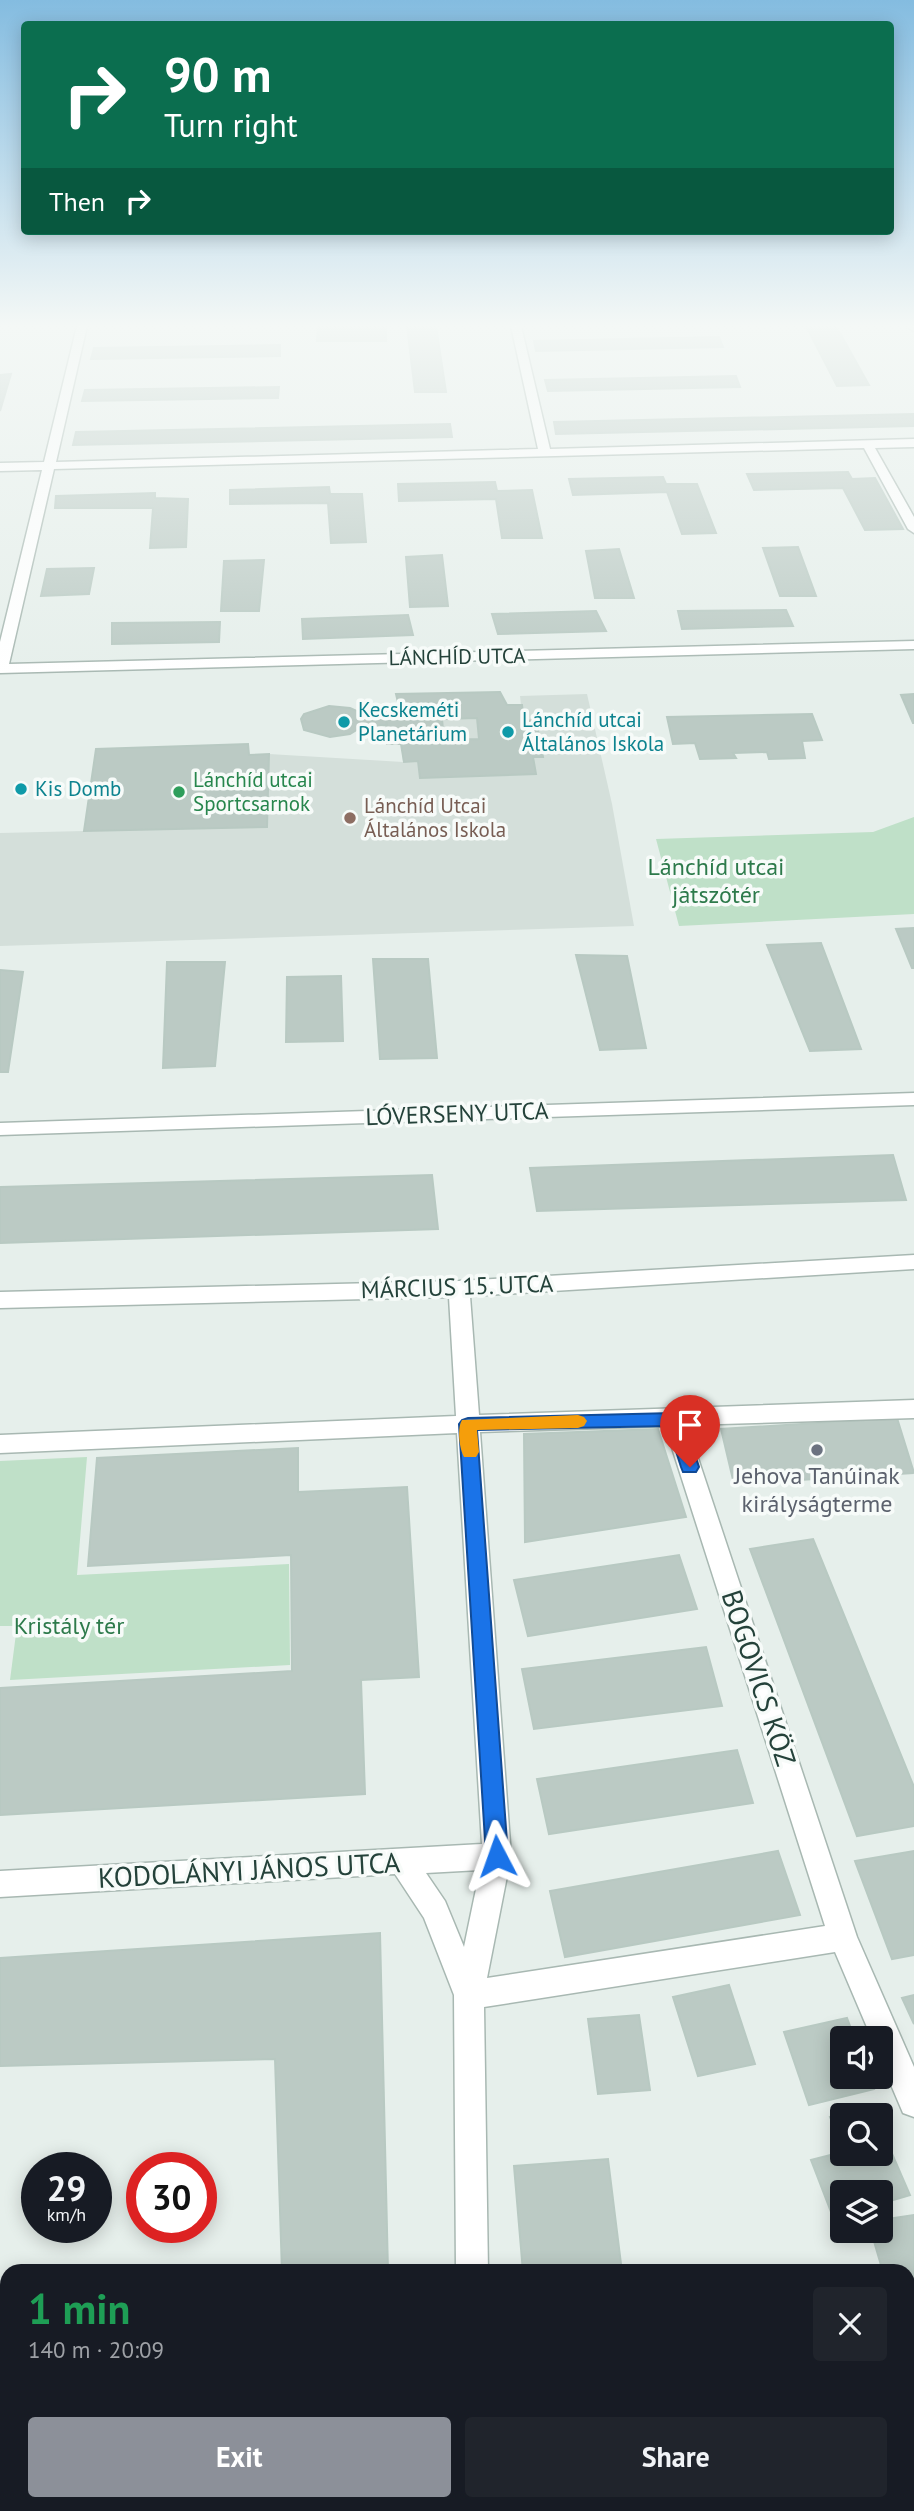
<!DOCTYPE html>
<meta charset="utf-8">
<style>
body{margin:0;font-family:"PT Sans",sans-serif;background:#20242c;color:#f1f3f6;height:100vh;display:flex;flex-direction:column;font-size:26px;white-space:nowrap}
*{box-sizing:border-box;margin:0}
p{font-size:23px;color:#9ea1a6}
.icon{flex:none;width:38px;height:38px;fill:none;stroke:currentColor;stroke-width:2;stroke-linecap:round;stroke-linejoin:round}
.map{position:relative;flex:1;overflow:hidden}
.side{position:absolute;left:0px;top:2264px;width:915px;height:247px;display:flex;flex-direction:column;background:#171b24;border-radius:21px 21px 0 0;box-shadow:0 4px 18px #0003}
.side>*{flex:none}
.top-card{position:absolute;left:21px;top:21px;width:873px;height:214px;border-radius:7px;box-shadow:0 4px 18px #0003;background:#0b6e4f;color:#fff;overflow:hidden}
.buttons{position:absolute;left:830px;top:2026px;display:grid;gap:14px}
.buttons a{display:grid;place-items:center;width:63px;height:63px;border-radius:7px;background:#171b24;box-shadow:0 4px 18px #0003;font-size:35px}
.speed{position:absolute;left:21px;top:2152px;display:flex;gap:14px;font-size:35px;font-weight:700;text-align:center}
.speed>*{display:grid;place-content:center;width:91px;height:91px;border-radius:50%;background:#171b24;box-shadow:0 4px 18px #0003;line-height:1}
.speed small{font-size:18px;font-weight:400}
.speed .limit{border:10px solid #d22;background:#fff;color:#111}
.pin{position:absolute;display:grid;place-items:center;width:60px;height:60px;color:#fff;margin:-72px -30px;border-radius:50% 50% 50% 0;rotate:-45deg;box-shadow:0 0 7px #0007}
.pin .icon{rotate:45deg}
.me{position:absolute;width:77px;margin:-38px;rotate:356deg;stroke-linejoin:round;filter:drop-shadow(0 0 5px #0008)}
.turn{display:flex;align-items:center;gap:24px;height:147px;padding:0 28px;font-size:32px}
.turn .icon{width:91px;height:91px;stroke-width:2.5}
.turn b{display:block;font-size:49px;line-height:60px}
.then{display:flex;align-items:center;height:66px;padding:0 28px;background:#0003;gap:14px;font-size:26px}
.round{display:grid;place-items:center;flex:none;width:74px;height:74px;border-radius:7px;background:#20242c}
.headline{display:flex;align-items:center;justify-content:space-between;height:119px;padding:0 28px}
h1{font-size:42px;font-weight:600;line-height:52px;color:#1e9e55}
.button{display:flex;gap:14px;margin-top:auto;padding:14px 28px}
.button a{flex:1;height:80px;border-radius:7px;background:#8c9099;color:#fff;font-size:28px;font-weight:600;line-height:80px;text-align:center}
.button a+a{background:#20242c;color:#f1f3f6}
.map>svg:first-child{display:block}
.built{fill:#d4dfda}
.green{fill:#bfe0c8}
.building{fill:#bbcac4;stroke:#b8c9c2;stroke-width:2;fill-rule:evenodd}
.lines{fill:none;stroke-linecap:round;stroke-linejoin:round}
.minor-casing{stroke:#a8b8b2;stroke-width:3}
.minor{fill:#fff;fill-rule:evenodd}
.route{fill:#1a73e8;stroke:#114b97;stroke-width:2}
.slow{fill:#f59e0b}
.culture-dot{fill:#0f9aa8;stroke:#f7fbf9;stroke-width:2.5}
.leisure-dot{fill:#2e9e5b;stroke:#f7fbf9;stroke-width:2.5}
.education-dot{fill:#8d6e63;stroke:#f7fbf9;stroke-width:2.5}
.worship-dot{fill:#6b7280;stroke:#f7fbf9;stroke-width:2.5}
.labels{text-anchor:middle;stroke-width:7;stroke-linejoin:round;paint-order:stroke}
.far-street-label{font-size:21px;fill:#24423a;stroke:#f7fbf9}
.far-culture-label{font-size:21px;fill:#0d838f;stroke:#f7fbf9;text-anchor:start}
.far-leisure-label{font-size:21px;fill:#27864d;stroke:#f7fbf9;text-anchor:start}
.far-education-label{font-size:21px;fill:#785e54;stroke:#f7fbf9;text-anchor:start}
.park-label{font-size:24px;fill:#2d7a4b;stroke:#f7fbf9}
.street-label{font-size:24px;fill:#24423a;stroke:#f7fbf9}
.worship-label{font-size:24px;fill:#5b616d;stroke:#f7fbf9}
.near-street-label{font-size:28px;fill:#24423a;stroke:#f7fbf9}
</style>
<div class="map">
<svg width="914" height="2511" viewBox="0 0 914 2511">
<rect width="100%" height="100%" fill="#e6efeb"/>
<!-- built -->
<path class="built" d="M500 692 507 705H521L520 696 587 694 612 804 634 926 0 946V833L84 831 95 758 269 754 403 762 401 744H387L386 711 400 710 396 694Z"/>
<!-- green -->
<path class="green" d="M914 817V914L679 926 656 839 873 832Z
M87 1457 77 1575 289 1564 290 1665 10 1680 17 1626H0V1461Z"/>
<!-- building -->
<path class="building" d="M318 326H386V341H317Z
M407 326H436L446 392H415Z
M806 326H836L869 385 837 386Z
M719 337 723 347 536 351 534 341Z
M280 345V356L91 359 94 348Z
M11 374 0 411V375Z
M736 376 740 387 548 391 545 380Z
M279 387 278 398 82 401 85 390Z
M914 414V426L556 434 554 422Z
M450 424 452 437 73 445 76 432Z
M848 472 852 479 875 478 903 529 865 530 843 488 754 490 747 474Z
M663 477 666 484H697L716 533 682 534 667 492 573 495 569 479Z
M495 482 497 491 532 490 542 538H502L496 499 399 501 398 484Z
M329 487 330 494H362L366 542 331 543 328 503 230 504V490Z
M155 493V498L188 499 186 547 150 548 153 508H55L56 496Z
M798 547 816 596H780L763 548Z
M619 549 634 598H595L586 551Z
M442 555 448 606 410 607 406 557Z
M264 560 259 611H221L224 561Z
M94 568 89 594 41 596 47 569Z
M786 610 793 626 682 629 678 611Z
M596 611 606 631 498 634 492 614Z
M408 615 413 635 303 639 302 619Z
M220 622 219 642 112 644V623Z
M500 692 507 705H522L524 721 536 720 543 757H533L536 774 420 778 418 761 404 762 401 744H387L386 711H400L396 694ZM477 718 479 739 444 740 442 719Z
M914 694V723H913L901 695Z
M329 706 350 708 357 711 363 719 386 718 387 725 363 726 350 734 330 737 304 730 301 719 304 714Z
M812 714 822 740 802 741 805 758 769 759 767 752 733 753 736 758 700 759 695 743 673 744 667 717Z
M248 744 249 755 269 754 267 827 84 831 96 749Z
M914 928V968H912L896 929Z
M821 943 861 1049 810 1051 767 945Z
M576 955 627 956 646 1048 600 1050Z
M373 959H428L437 1058 380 1059Z
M167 962H225L215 1066 163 1068Z
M0 970 23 972 8 1072H0Z
M341 976 343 1041 286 1042 287 977Z
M893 1155 906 1200 537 1211 530 1168Z
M432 1175 438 1229 0 1243V1187Z
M897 1418 914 1473 734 1484 721 1429Z
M658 1429 686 1517 525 1542 524 1434Z
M298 1448V1492L407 1487 419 1677 361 1680 365 1794 0 1815V1688L292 1671 291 1555 88 1566 97 1458Z
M813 1539 914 1787V1826L857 1836 750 1549Z
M679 1555 697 1609 528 1636 514 1580Z
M706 1647 722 1706 534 1729 522 1669Z
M737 1750 753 1803 549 1834 537 1779Z
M778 1851 800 1915 565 1957 550 1891Z
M914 1851V1955L892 1959 855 1861Z
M380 1933 388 2272H282L275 2059 0 2066V1958Z
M729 1985 755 2064 698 2076 673 1997Z
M914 1995V2024L902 1998Z
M639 2015 650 2090 598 2094 588 2019Z
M847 2018 855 2039H842V2077H869L874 2089 809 2105 784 2032Z
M872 2105 876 2116H842V2147L830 2117Z
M880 2126 910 2195 880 2204V2193H842V2215L833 2217 811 2160 842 2152V2154H880Z
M608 2159 622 2272H523L514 2166Z
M914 2215V2334L908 2335V2272H883L871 2231H880V2220Z
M92 2504H213L140 2511H92Z
M544 2504H651L652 2511H545Z"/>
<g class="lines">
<!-- minor casing -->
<g class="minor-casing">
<path id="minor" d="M77 326H87L56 462 538 449 511 326H521L550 449 914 439V447L875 448 914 517V533L908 529 864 448 54 469 9 664 914 641V649L0 673V642L42 470 0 471V463L44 462Z
M905 326H914V331Z
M914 1093V1105L0 1135V1123Z
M914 1255V1269L470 1296 479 1415 914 1400V1418L687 1425 857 1937 914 2067V2117L903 2113 880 2059V2039H872L835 1952 484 2007 488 2272H456L454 1995 424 1918 395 1874 0 1897V1871L482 1844 457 1433 0 1453V1435L456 1416 449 1297 0 1308V1292L459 1281ZM665 1426 825 1926 487 1978 511 1856 480 1432ZM480 1870 464 1947 445 1901 426 1873Z
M457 2504H491V2511H456Z"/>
</g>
<!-- minor -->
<use href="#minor" class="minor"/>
</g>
<!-- sky -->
<linearGradient id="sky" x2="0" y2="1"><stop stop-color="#84bce0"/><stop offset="0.48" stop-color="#f4f8f6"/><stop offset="1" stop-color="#f4f8f6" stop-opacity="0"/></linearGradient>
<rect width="914" height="678" fill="url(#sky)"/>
<!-- route -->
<path class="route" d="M674 1413 680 1414 683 1419 699 1467 696 1472H683L681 1467 668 1426 477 1430 508 1856 504 1863 497 1866 490 1863 486 1856 459 1424 462 1420 468 1418Z"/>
<!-- slow -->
<path class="slow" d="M578 1415 584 1417 587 1421 584 1426 578 1428 477 1430 479 1452 476 1457H464C459 1448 457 1428 462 1420Z"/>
<!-- markers -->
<g class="culture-dot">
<circle cx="344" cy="722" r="7"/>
<circle cx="508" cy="732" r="7"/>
<circle cx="21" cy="789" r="7"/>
</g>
<circle class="leisure-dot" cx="179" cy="792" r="7"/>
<circle class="education-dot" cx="350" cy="818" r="7"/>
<circle class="worship-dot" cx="817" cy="1450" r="7"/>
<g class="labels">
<!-- far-street labels -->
<g class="far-street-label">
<text transform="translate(457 657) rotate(-1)" y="7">LÁNCHÍD UTCA</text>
</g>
<!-- far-culture labels -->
<g class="far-culture-label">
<text x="358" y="717">Kecskeméti<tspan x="358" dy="24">Planetárium</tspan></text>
<text x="522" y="727">Lánchíd utcai<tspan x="522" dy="24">Általános Iskola</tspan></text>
<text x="35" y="796">Kis Domb</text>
</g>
<!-- far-leisure labels -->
<g class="far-leisure-label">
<text x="193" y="787">Lánchíd utcai<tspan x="193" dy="24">Sportcsarnok</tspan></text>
</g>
<!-- far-education labels -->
<g class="far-education-label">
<text x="364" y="813">Lánchíd Utcai<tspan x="364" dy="24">Általános Iskola</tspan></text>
</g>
<!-- park labels -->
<g class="park-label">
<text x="716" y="875">Lánchíd utcai<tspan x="716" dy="28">játszótér</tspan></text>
<text x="69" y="1634">Kristály tér</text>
</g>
<!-- street labels -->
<g class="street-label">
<text transform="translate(457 1114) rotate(-2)" y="8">LÓVERSENY UTCA</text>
<text transform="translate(457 1287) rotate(-2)" y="8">MÁRCIUS 15. UTCA</text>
</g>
<!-- worship labels -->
<g class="worship-label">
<text x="817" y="1484">Jehova Tanúinak<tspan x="817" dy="28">királyságterme</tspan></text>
</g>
<!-- near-street labels -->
<g class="near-street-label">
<text transform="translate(759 1678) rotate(72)" y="10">BOGOVICS KÖZ</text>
<text transform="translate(249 1870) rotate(-3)" y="10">KODOLÁNYI JÁNOS UTCA</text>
</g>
</g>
</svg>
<div class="buttons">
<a><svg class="icon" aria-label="sound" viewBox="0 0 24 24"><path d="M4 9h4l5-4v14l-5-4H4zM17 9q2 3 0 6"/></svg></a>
<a><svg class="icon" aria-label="search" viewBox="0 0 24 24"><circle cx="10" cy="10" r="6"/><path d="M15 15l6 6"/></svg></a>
<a><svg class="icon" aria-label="layers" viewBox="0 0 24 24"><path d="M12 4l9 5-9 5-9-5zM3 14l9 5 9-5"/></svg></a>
</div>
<div class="speed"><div>29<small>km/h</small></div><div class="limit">30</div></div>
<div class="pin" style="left:690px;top:1467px;background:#d93025"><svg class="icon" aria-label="arrive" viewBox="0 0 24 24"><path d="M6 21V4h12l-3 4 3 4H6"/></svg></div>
<svg class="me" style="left:497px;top:1856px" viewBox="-20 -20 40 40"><path d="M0-17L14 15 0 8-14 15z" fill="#1a73e8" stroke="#fff" stroke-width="4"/></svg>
<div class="top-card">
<div class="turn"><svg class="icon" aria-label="right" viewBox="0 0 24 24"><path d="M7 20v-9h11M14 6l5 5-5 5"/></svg><div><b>90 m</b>Turn right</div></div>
<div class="then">Then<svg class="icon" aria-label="right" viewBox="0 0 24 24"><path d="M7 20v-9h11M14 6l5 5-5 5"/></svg></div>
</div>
<section class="side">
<div class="headline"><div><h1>1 min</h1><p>140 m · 20:09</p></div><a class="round"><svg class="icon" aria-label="close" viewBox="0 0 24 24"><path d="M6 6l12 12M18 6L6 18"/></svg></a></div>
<div class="button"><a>Exit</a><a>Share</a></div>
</section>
</div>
